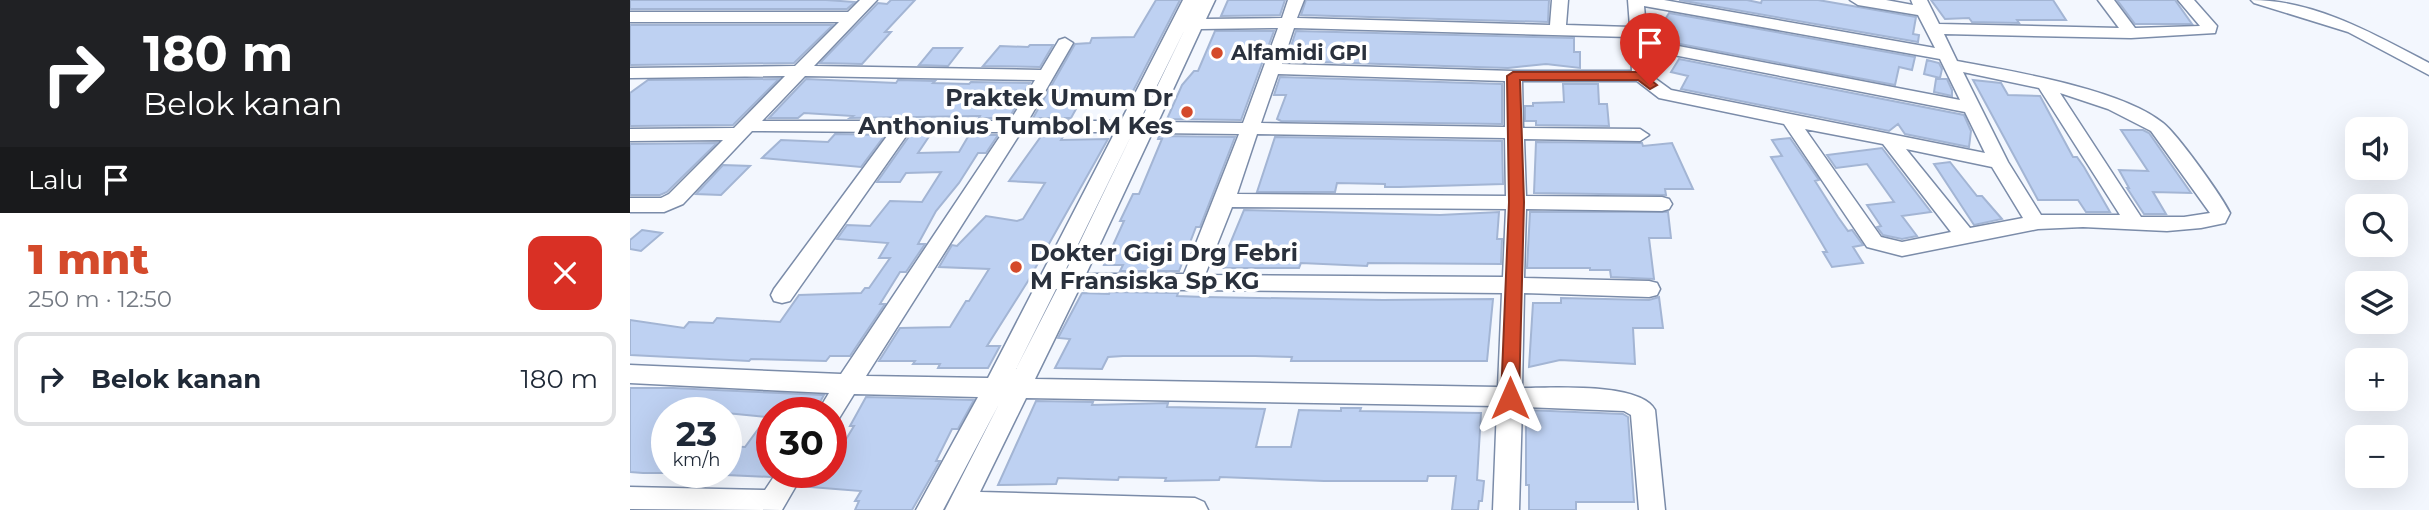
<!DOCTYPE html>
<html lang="id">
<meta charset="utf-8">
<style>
body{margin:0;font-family:Montserrat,sans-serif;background:#f6f6f7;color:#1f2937;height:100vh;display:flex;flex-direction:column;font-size:26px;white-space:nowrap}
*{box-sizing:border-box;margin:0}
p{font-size:23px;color:#747a83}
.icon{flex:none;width:38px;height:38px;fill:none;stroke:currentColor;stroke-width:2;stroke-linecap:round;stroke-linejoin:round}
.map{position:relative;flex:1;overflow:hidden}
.panel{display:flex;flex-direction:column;background:#fff;width:630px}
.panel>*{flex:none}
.guide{background:#202124;color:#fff;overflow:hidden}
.controls{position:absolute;left:1715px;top:117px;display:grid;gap:14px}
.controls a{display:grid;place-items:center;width:63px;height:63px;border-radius:14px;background:#fff;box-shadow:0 7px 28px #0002;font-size:35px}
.speed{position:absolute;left:21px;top:397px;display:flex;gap:14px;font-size:35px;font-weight:700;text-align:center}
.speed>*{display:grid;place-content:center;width:91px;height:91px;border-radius:50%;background:#fff;box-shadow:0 7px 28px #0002;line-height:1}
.speed small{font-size:18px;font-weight:400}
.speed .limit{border:10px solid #d22;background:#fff;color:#111}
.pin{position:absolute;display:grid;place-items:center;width:60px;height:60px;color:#fff;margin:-72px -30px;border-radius:50% 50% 50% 0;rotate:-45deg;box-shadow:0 0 7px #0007}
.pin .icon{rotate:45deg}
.me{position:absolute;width:77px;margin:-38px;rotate:0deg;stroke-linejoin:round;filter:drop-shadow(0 0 5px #0008)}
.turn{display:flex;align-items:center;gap:24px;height:147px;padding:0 28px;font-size:32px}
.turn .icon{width:91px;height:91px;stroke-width:2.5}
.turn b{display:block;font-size:49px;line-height:60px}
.then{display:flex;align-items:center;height:66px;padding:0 28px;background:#0003;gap:14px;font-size:26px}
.round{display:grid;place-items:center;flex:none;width:74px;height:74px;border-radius:14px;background:#f6f6f7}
.overview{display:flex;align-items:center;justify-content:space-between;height:119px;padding:0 28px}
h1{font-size:42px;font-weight:800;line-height:52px;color:#d44a2b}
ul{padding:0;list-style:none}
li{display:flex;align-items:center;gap:21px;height:94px;margin:0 14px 10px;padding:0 14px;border:4px solid #e0e1e3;border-radius:14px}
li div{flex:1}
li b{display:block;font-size:26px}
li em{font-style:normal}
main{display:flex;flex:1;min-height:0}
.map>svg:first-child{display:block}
.building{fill:#bed1f2;stroke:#a3b5d4;stroke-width:2}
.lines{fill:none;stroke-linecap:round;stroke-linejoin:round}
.minor-casing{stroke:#7b8ca9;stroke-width:3}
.minor{fill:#fff;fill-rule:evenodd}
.route{fill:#d44a2b;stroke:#8a301c;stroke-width:2}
.poi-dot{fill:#d44a2b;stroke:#fff;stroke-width:2.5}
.labels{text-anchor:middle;stroke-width:7;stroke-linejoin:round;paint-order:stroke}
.far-poi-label{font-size:21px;font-weight:bold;fill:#2a313d;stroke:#fff;text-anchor:start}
.poi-label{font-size:24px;font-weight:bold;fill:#2a313d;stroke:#fff;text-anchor:end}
</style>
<main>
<section class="panel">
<div class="guide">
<div class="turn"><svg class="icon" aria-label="right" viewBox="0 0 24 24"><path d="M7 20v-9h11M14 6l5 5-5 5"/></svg><div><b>180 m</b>Belok kanan</div></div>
<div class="then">Lalu<svg class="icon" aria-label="arrive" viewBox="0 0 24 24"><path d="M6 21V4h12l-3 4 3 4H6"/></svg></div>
</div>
<div class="overview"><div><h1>1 mnt</h1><p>250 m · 12:50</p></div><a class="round" style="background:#d93025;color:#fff"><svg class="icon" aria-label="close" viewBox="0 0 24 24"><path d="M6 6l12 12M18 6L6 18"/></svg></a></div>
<ul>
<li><svg class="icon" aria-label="right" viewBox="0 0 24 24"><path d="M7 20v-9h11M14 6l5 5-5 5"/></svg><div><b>Belok kanan</b></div><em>180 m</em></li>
</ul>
</section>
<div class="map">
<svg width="1799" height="510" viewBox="0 0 1799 510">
<rect width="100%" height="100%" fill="#f3f7fe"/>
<!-- building -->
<path class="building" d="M0 0H196L225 2 217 9H0Z
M261 0H285L255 32H261L232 64 190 63 248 3 257 4Z
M526 0H550L498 101 451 100 441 118H403L445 44 460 43 462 38 504 37Z
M598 0H655L650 15 591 16Z
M676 0H919L918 22 671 15Z
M1049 0H1117L1131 3 1132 0H1188L1286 17 1283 34 1289 35 1288 42Z
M1301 0H1423L1436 20H1387L1389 23 1342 22 1339 18 1315 19Z
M1487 0H1545L1562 24H1505Z
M1039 13 1285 57 1282 70 1269 67 1265 85 1029 40 1035 27 1031 26Z
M0 25H203L164 63 0 65Z
M585 31H644L611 120 537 119 552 85 564 71H568Z
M666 31 944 38V52H950V68L916 64 878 68 656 61Z
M400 45H423L410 67 353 66 370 46 398 47Z
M303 48H332L318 66 289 65Z
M1049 59 1334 115 1341 131 1339 147 1275 134 1268 124 1259 131 1051 89 1058 76 1041 72Z
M1297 60 1309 63 1312 69 1310 78 1294 74Z
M650 77 872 84V124L651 121 647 119 656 95H644Z
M149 79 103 125 0 126V93L18 80Z
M176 79 266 83 268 80 305 81 303 83 339 84 341 82 400 83 379 118H349L350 116 220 118 223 116 174 113 168 118H139Z
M1306 79H1317L1322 90V96L1304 92Z
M1343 80 1371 83 1378 95 1410 96 1443 157H1447L1454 167 1480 212H1456L1448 200H1408Z
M933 84H968L969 104H977L979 126 906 125V121H895V106H903V103L934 102Z
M1491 130H1513L1519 133 1561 193 1523 192 1536 214H1514L1497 188H1499L1489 170 1518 171Z
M205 134 255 135 231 167 132 158 151 140 198 142Z
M280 135H300L288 153 329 152 339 135H368L356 153H348L329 183 306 211 288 244H295L276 272H270L250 304H255L220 356H200L196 361 121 359 119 361 0 355V320L54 328 59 322 83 323 87 318 150 322 169 295 231 293 235 288H239L260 258H249L258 243 207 239 217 225 240 226 260 201 292 202 311 172 276 173 270 182H247Z
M412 135H434L431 140 478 139 398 281 357 346H370L358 368H308L310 364H283L285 361H249L270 328 320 327 336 301H339L359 269 309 267 322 245 327 246 356 216 387 221 393 219 415 183 379 181Z
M529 136 605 137 570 227H566L549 271H490L493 265H474L494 221H490L503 194H509L532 139H528Z
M645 137 872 141 873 184 770 187H755V184L707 183 705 192H627Z
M1160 138 1189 180 1185 181 1208 217 1218 231 1222 230 1233 245 1223 247 1233 263 1202 267 1193 252H1197L1141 157 1152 156 1142 140Z
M906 142 1012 143 1013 146 1042 143 1063 189H1035L1036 195 904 193Z
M87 143 37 192 30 195H0V144Z
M1252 148 1301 212 1272 216 1287 236 1272 239 1253 235 1247 227 1251 226 1237 205 1264 202 1237 164 1206 168 1197 155Z
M1320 162 1347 196H1352L1372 219 1344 225 1304 164Z
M93 165 120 166 91 195 66 194Z
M614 210 810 215 869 212 867 239H872L871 264 738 263 737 266 671 263 669 268H590Z
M900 212H1038L1041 238H1019L1024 279 981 277 980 270H960V268H897Z
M12 230 32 233 11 251 0 249V240Z
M480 292 548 293 547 296 574 297 753 300 863 299 857 361H661L662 357 625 356H493L478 357 472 369 425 368 440 339 428 338 452 293 479 294Z
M1029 297 1033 328H1003L1005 364 930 360 899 367 903 303H931V298L1019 300Z
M0 388H43L194 395 184 413H142L141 477 96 475V446L115 447 137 417 96 413H37V473H13L0 472Z
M236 397 344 400 328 429H322L306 461H310L282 510H225L229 501H225L231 491 169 486 176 472H201V464L224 426H220Z
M406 401 463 402 462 405 538 403 537 407 635 409 626 447H661L669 410 711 411V408H731L730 411 851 413 847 480 854 481 852 501H849L848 510H822L826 476H798L797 481H694L590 477 589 480 535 481 536 478 489 477 488 480 428 478 426 484 368 485Z
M896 410 993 414 998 417 1004 502H946V510H899V485H896Z"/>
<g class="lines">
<!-- minor casing -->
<g class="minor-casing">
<path id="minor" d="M230 0H247L184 66 411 70 429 40 435 38 443 43 398 121H491L553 0H569L559 19 569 0H585L576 19 652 18 658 0H674L667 18 920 25 922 0H938L936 25 1000 27 998 0H1034L1305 48 1288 15 1228 5 1220 0H1256L1283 5 1281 0H1297L1309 24 1489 28 1468 0H1484L1505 28 1570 26 1548 0H1564L1587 26 1585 33 1501 38 1314 34 1327 61C1381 71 1492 89 1533 123 1548 135 1591 195 1600 213L1595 223 1571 228 1537 231 1453 227 1408 229 1272 256 1237 247 1154 124 1029 98 1007 81H892L893 128 1010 129 1019 135 1010 141 894 139 896 196 1032 197 1039 199 1042 204 1039 209 1032 211 896 209 894 278 1019 281 1027 283 1030 289 1027 295 1019 297 894 293 892 388C921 388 1011 382 1025 410L1035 510H1009L1001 415 994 411 892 407 889 510H863L867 406 396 398 350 492 565 498 574 502 578 510H315L369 404 313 510H286L348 397 224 394 208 420 201 422V413H187L199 393 0 383V365L211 374 373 132H279L160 301 152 303 144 301 141 295 144 289 260 132 122 131 53 204 34 212H0V198H31L39 194 93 140 0 141V129L104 128 155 76 0 78V68L165 66 209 22H0V12H218ZM1014 6 1310 59 1330 100 1017 40ZM648 28 613 123 528 122 571 29ZM664 28 1000 37 1002 71H883L652 64ZM555 29 510 122H509ZM1018 50 1335 112 1355 153 1041 90 1019 74ZM1333 72 1409 88 1490 215H1411L1378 162ZM648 74 875 81V127L631 123ZM175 76 405 80 380 121H132ZM1430 93 1478 109 1521 131 1580 213 1554 217H1511ZM1175 129 1253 144 1321 232 1272 242 1251 237ZM391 132H485L358 378 236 376ZM503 132 435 273H434ZM522 133 609 134 554 274H456ZM627 134 875 138 876 196 607 194ZM1276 149 1362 167 1393 218 1340 228ZM602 207 876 209 873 277 575 275ZM426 289H427L386 369ZM449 289 872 293 868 387 405 379Z
M1621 0C1685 0 1744 34 1799 63V75L1718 32 1624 3Z
M147 472H174L152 510 0 509V487L135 490Z"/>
</g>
<!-- minor -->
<use href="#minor" class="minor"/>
</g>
<!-- route -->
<path class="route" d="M883 72H1011L1027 85 1020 89 1008 80H890L894 202 889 398 886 403 880 405 873 403 871 398 879 202 877 76Z"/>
<!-- markers -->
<g class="poi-dot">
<circle cx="587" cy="53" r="7"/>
<circle cx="557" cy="112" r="7"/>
<circle cx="386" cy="267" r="7"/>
</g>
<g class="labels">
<!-- far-poi labels -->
<g class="far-poi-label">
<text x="601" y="60">Alfamidi GPI</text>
</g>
<!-- poi labels -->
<g class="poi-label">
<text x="543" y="106">Praktek Umum Dr<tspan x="543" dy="28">Anthonius Tumbol M Kes</tspan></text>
<text x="400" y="261" text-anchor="start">Dokter Gigi Drg Febri<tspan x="400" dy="28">M Fransiska Sp KG</tspan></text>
</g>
</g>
</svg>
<div class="controls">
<a><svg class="icon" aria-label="sound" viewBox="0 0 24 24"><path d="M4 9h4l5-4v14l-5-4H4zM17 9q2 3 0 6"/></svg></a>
<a><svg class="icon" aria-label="search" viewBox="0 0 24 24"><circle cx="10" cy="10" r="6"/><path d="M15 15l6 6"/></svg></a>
<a><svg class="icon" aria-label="layers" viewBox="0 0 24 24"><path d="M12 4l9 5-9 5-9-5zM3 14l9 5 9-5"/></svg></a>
<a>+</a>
<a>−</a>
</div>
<div class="speed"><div>23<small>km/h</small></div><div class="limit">30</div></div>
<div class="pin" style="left:1020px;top:85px;background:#d93025"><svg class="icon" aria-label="arrive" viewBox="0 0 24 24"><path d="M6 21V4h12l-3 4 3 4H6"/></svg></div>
<svg class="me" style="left:880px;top:398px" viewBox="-20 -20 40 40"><path d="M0-17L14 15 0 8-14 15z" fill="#d44a2b" stroke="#fff" stroke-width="4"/></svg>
</div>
</main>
